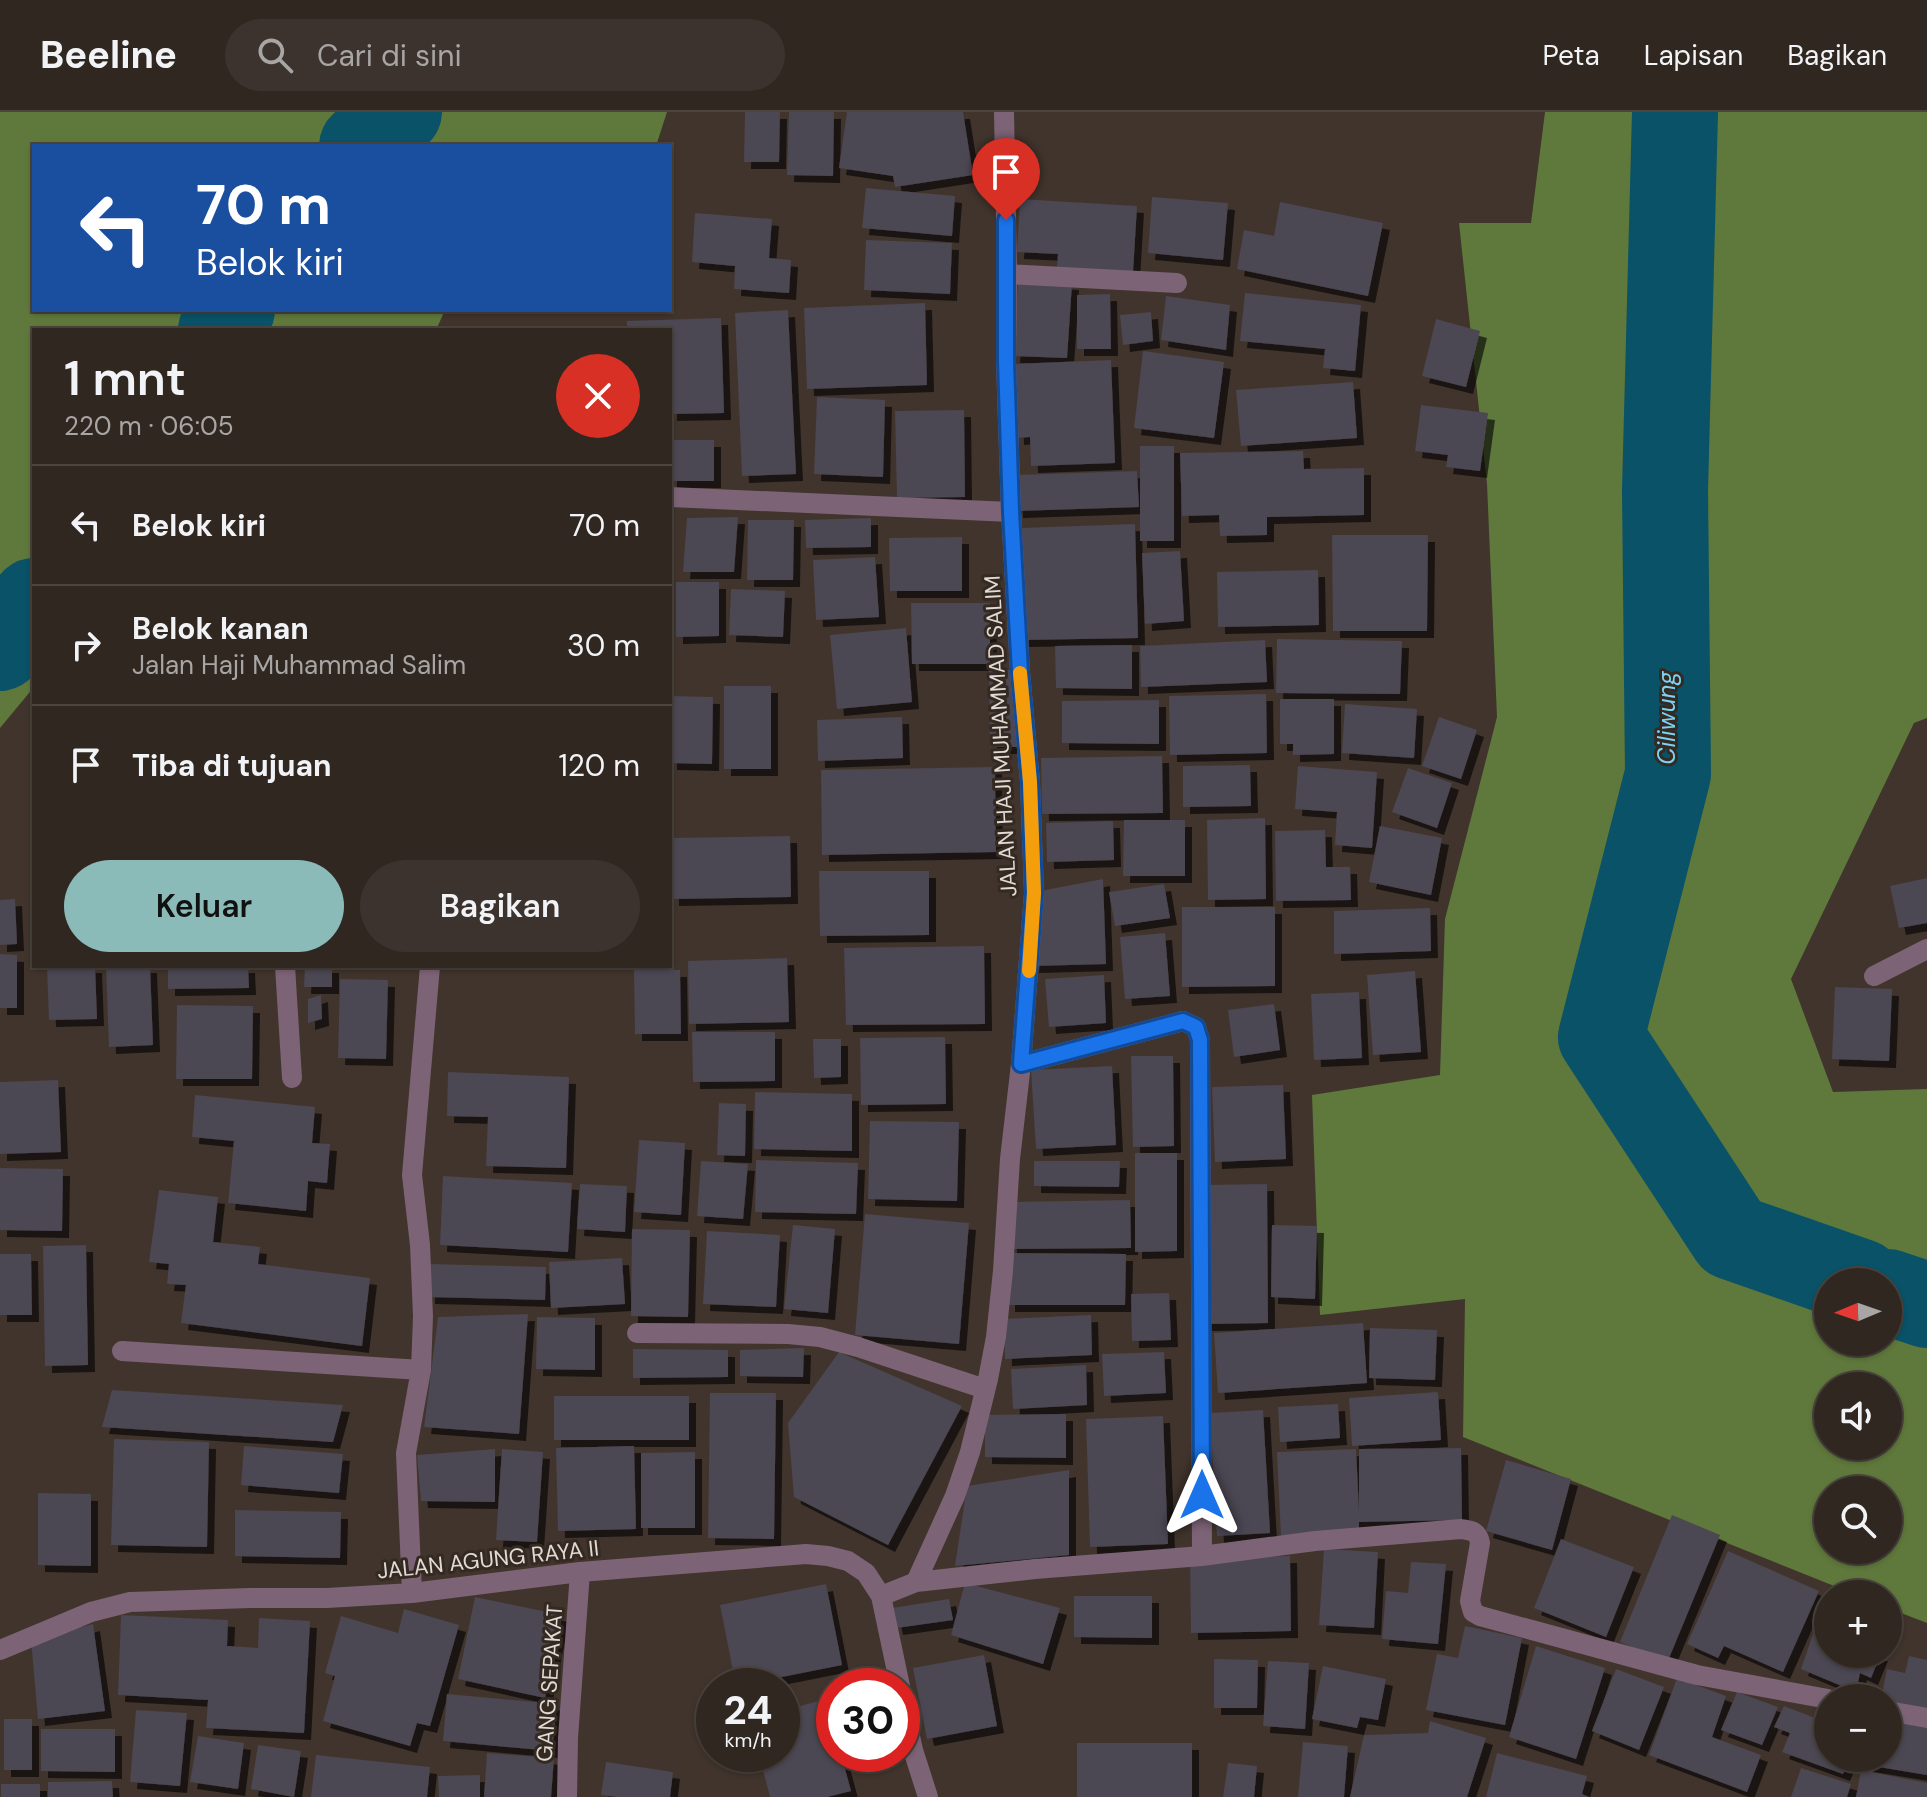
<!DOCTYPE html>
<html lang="id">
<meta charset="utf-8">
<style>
body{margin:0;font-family:"DM Sans",sans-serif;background:#3c332e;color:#f1f3f6;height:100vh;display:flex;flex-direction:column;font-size:30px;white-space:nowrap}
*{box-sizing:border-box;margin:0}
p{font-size:26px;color:#a8a5a5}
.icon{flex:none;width:44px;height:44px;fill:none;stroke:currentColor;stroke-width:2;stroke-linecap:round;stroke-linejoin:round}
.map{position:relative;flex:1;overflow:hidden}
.panel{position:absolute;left:32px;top:216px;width:640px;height:640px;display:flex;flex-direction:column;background:#302721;border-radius:0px;box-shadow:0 2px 6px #0004,0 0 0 2px #4b443f}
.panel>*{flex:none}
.guide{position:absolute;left:32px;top:32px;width:640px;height:168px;border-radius:0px;box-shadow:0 2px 6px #0004,0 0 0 2px #4b443f;background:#1a4fa0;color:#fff;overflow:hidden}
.needle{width:52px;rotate:268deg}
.controls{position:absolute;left:1814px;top:1156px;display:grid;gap:16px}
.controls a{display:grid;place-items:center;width:88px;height:88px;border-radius:50%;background:#302721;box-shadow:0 2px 6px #0004,0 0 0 2px #4b443f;font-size:40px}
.speed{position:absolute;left:696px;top:1556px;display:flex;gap:16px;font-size:40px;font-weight:700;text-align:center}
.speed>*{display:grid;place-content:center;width:104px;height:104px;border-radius:50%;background:#302721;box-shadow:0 2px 6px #0004,0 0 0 2px #4b443f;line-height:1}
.speed small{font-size:20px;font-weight:400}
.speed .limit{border:12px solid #d22;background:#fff;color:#111}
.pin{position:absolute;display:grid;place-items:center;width:68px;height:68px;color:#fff;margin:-82px -34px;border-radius:50% 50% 50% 0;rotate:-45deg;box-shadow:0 0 8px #0007}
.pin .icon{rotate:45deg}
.me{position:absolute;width:88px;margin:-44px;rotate:0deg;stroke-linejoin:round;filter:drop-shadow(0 0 6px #0008)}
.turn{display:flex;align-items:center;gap:28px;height:168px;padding:0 32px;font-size:36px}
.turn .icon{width:104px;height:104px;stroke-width:2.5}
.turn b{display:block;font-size:56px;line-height:68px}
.round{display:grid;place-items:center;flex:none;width:84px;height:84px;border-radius:42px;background:#3c332e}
.overview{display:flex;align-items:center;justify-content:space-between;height:136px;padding:0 32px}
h1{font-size:48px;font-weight:600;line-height:60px}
.button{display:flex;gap:16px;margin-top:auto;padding:16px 32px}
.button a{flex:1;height:92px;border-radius:48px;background:#8bbbb9;color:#111;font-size:32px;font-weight:600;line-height:92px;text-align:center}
.button a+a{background:#3c332e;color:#f1f3f6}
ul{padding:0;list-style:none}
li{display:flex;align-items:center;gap:24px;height:120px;padding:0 32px;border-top:2px solid #4b443f}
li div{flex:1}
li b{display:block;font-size:30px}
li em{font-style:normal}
header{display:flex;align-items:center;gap:48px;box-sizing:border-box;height:112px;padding:0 40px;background:#302721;border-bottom:2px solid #4b443f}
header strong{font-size:38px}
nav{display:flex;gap:44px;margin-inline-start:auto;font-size:28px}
.search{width:560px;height:72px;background:#3c332e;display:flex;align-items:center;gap:20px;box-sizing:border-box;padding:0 28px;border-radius:44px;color:#a8a5a5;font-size:30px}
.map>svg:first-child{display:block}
.forest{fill:#5f783b;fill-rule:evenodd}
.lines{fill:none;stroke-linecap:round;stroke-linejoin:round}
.river{stroke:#095268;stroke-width:86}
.building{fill:#4c4652;filter:url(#shadow)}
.minor{stroke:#7c6376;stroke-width:20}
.route-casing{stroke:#114b97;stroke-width:20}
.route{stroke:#1a73e8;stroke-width:14}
.slow{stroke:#f59e0b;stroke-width:14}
.labels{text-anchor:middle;stroke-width:6;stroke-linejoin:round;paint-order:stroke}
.street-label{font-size:22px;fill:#e1dad5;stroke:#352a22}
.water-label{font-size:24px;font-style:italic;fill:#7ad3f4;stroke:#352a22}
</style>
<header>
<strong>Beeline</strong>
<div class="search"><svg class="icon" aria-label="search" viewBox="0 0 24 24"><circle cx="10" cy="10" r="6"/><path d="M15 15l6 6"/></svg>Cari di sini</div>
<nav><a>Peta</a><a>Lapisan</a><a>Bagikan</a></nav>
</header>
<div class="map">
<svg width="1927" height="1685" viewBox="0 0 1927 1685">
<defs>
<filter id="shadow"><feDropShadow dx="7" dy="7" stdDeviation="0" flood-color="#0009"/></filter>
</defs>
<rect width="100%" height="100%" fill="#40342c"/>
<!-- forest -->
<path class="forest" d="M0 0H667L656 34H34V198H445L436 218H34V575L0 616Z
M1545 0H1927V606L1914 611 1791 867 1833 980 1927 977V1511L1888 1496V1482H1854L1463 1325 1465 1187 1320 1203 1312 983 1440 963 1445 807 1497 605 1487 372 1459 111H1531ZM1828 1170H1888V1230H1828ZM1828 1274H1888V1334H1828ZM1828 1378H1888V1438H1828Z"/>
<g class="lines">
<!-- river -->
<path class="river" d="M1675 0 1665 378 1668 662 1601 925 1732 1125 1861 1170
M362 34 399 0
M221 218 232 198
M0 536 34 489
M1888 1180 1927 1193"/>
</g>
<!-- building -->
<path class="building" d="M745 0H780L779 50H744Z
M789 0H834L833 64 787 63Z
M847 0H963L973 63 895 75 893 64 839 56Z
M866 76 955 84 952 124 862 116Z
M1152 85 1228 91 1223 148 1148 141Z
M1020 87 1137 94 1133 160 1057 156 1058 142 1017 140Z
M1280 90 1383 111 1368 184 1237 157 1244 118 1274 124Z
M695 101 772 107 769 146 791 148 789 181 734 177 735 154 692 150Z
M866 128 952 131 950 182 864 178Z
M1018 168 1072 171 1067 246 1013 244Z
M1245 181 1361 193 1355 259 1323 256 1325 237 1240 229Z
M1110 182 1111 237H1077V183Z
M1166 184 1230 193 1226 238 1161 228Z
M925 191 927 273 807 277 804 196Z
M788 198 796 362 742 364 735 201Z
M1151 200 1153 229 1123 233 1120 203Z
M721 206 724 301 670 302V218H627V209Z
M1436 207 1480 219 1466 275 1422 264Z
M1143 239 1224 250 1214 326 1134 316Z
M1111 248 1115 351 1031 354 1030 325 1017 326 1014 252Z
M1353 270 1357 326 1241 334 1236 278Z
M817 285 885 288 883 365 814 362Z
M1421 293 1488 301 1480 359 1446 355 1448 343 1415 339Z
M964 298 965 385 897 386 895 299Z
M670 328H714V369H670Z
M1140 334H1174V429H1140Z
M1303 339 1304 357 1364 356V403L1267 405V423L1220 424 1219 403 1182 404 1180 341Z
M1137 359 1139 395 1016 399 1015 363Z
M738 405 734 460H683L687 406Z
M871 406V435L806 436 805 408Z
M748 408H794L793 468H747Z
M1135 412 1138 526 1022 528 1020 416Z
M1332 423H1428L1427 519H1333Z
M962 425V479H890L889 426Z
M1180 439 1184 509 1145 512 1142 441Z
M875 445 879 505 816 508 813 448Z
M1318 458 1319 513 1218 515 1217 460Z
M676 470H719V524L676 525Z
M731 477 785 479 783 525 729 523Z
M911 491H990V552H912Z
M906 516 912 590 837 597 830 523Z
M1277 527 1402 529 1400 582 1276 581Z
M1265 528 1267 570 1141 575 1140 534Z
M1132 533V577L1056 576 1055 534Z
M989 558H1016L1017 635H990Z
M724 574H771V657H724Z
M1266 582 1267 641 1170 643 1169 584Z
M671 584 713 585 712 652 670 651Z
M1280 587H1334V642L1293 643V632H1280Z
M1159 588V632L1062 631V589Z
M1345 592 1417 597 1414 646 1342 641Z
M902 605 903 646 818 649 817 608Z
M1439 605 1477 618 1461 667 1422 654Z
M1162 644 1163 701 1042 702 1041 646Z
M1250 653 1251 694 1183 695V654Z
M1298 654 1377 660 1372 736 1335 733 1337 700 1295 697Z
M995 655 996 740 822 743 821 658Z
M1408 656 1452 671 1437 716 1392 700Z
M1265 706 1266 787 1208 788 1207 708Z
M1124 708H1185V764H1123Z
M1113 709 1114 748 1047 750 1046 711Z
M1380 714 1442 726 1431 783 1369 770Z
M1325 718 1326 755H1350L1351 788 1276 789 1275 719Z
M790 724 791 785 672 787 671 726Z
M819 759H929V823L820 824Z
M1927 766V811L1899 816 1890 774Z
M1103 767 1106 852 1032 854 1040 779Z
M1164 772 1170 806 1115 814 1109 780Z
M15 787 17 832 0 833V788Z
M1182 795H1275V874L1182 875Z
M1430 796 1431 839 1334 842V799Z
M1165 821 1170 884 1125 887 1120 825Z
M984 834 985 912 846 913 844 836Z
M0 842 17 843V896H0Z
M787 846 789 910 689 912 688 849Z
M47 854H95L97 907 49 908Z
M106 854H150L153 933 109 935Z
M168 854H248L249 876 168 877Z
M305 854H332V875H304Z
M634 858H680L681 922H635Z
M1415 859 1421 940 1373 943 1367 863Z
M1104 863 1106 911 1049 915 1045 867Z
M340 867 388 868 386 947 338 946Z
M1835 875 1892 877 1889 949 1832 947Z
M1359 880 1362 946 1314 948 1311 882Z
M321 883 322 907 308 911V887Z
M1274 892 1280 938 1234 945 1228 898Z
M177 893 253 894 252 967H176Z
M692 920H775V969L693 970Z
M945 925 946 992 861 993 860 926Z
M813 927H841V965L814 966Z
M1131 944H1173L1174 1034 1133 1035Z
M1112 954 1116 1033 1036 1037 1031 958Z
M448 960 569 965 566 1056 486 1054 488 1005 447 1004Z
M58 968 61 1040 0 1042V970Z
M1283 973 1286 1047 1215 1050 1212 975Z
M755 980 852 982V1039L754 1037Z
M195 983 315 995 312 1031 330 1032 327 1071 308 1069 306 1099 228 1091 234 1029 192 1025Z
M719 991 746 992 745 1044 717 1043Z
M870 1009 959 1010 957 1089 868 1087Z
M639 1028 685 1031 681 1103 634 1100Z
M1135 1041H1177V1139L1135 1140Z
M756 1048 858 1051 856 1102 755 1100Z
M701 1049 748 1052 743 1107 697 1104Z
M1034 1049H1120L1119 1075 1034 1074Z
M0 1056 63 1057 62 1119 0 1118Z
M443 1064 572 1071 568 1140 440 1133Z
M580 1072 627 1074 625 1120 577 1117Z
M1267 1072 1268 1211 1205 1212 1204 1073Z
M159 1078 218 1085 213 1130 260 1135 258 1152 370 1166 362 1234 181 1211 186 1173 167 1172 169 1152 149 1150Z
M1130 1088 1131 1136 1010 1137 1009 1090Z
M865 1102 969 1111 959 1232 855 1223Z
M793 1113 835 1117 828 1201 784 1197Z
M1272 1113 1317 1114 1315 1187 1271 1185Z
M632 1117 690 1118 688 1205 631 1204Z
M707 1119 780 1123 776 1195 703 1192Z
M86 1133 88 1253 45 1254 43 1134Z
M1008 1141 1126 1142 1125 1193H1008Z
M0 1142H31L32 1203H0Z
M622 1146 625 1192 551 1196 549 1150Z
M428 1152 546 1155 545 1188 428 1185Z
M1169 1181 1171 1228 1132 1229 1131 1182Z
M528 1202 519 1322 424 1315 438 1205Z
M1091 1203 1092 1243 1005 1247 1004 1207Z
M537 1205 595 1206V1258L536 1257Z
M1363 1211 1367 1271 1218 1281 1214 1221Z
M1370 1216 1437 1218 1435 1268 1369 1266Z
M804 1236 803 1265 740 1264V1238Z
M633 1237 728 1238V1265L633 1266Z
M839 1240 962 1294 888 1433 794 1385 788 1311Z
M1164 1240 1166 1281 1104 1284 1102 1242Z
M1086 1253 1087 1293 1013 1297 1011 1257Z
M112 1278 207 1284 343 1293 333 1330 102 1315Z
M1438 1280 1441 1328 1352 1334 1349 1286Z
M710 1281H776L774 1427 708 1426Z
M554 1284H689V1328H554Z
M1338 1292 1340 1326 1280 1330 1278 1295Z
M1263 1298 1270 1421 1217 1424 1210 1301Z
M1066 1302V1346L985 1345V1303Z
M1163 1304 1168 1432 1090 1435 1086 1307Z
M114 1327 209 1330 207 1435 111 1433Z
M244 1334 343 1342 339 1381 241 1373Z
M634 1334 636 1417 558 1419 556 1336Z
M1461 1336 1462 1408 1359 1410V1421L1281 1425 1277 1340 1356 1337 1359 1399V1337Z
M495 1337V1390L421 1389 417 1343Z
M502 1337 543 1340 537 1430 496 1428Z
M695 1340V1416H641V1341Z
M1506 1348 1571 1367 1552 1438 1486 1419Z
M1069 1358V1443L955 1454 967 1374Z
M38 1381 91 1382V1454L38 1453Z
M235 1398 341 1400 340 1446 235 1444Z
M1672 1403 1720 1423 1667 1551 1620 1530Z
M1561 1427 1634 1455 1606 1525 1534 1496Z
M1324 1437 1378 1440 1374 1516 1319 1513Z
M1728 1439 1819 1479 1783 1560 1724 1534 1718 1546 1687 1532Z
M1290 1444 1291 1519 1191 1521 1190 1446Z
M1411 1450 1446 1452 1438 1532 1382 1527 1386 1479 1408 1481Z
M965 1471 1060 1496 1043 1552 951 1523Z
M826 1472 842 1553 736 1574 720 1493Z
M1074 1484H1152V1526L1074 1525Z
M475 1485 562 1503 545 1586 458 1567Z
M949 1487 953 1508 896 1516 892 1496Z
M404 1497 459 1513 430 1614 417 1611 410 1634 323 1609 335 1564 325 1561 341 1504 398 1521Z
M121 1503 228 1508 227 1534 258 1536 259 1506 310 1509 304 1621 206 1616 208 1588 118 1583Z
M1818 1507 1828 1511V1542H1881L1871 1566 1860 1561 1856 1580 1801 1557Z
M93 1512 105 1599 38 1607 31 1528Z
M1465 1514 1522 1526 1505 1613 1426 1598 1437 1542 1458 1546Z
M1536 1534 1605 1556 1576 1647 1509 1625Z
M984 1543 997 1614 927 1627 913 1556Z
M1909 1544 1927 1548V1597L1888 1589V1586H1881L1887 1557 1905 1561Z
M1214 1547 1258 1548 1257 1596H1214Z
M1268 1549 1309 1551 1305 1617 1263 1614Z
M1323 1554 1386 1567 1378 1608 1360 1605 1357 1616 1312 1607Z
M1616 1557 1664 1575 1639 1638 1592 1619Z
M1677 1566 1726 1584 1712 1625 1761 1643 1747 1680 1649 1643Z
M1737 1580 1778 1595 1762 1633 1721 1618Z
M447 1582 557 1592 552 1639 443 1629Z
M826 1587 834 1617V1642H841L851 1679 827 1685H770L759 1642H782V1599Z
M1784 1594 1828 1611V1646H1850L1843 1662 1782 1640 1790 1621 1774 1615Z
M136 1598 187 1601 180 1674 130 1670Z
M1888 1603 1927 1610V1663L1867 1653 1869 1646H1888Z
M4 1607H32V1658H4Z
M1430 1609 1486 1626 1467 1685H1350L1364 1623 1428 1621Z
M41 1617H115V1660L41 1659Z
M198 1624 244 1631 238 1677 190 1670Z
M1303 1630 1348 1634 1344 1685H1298Z
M1077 1631H1192V1685H1077Z
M258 1633 301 1639 294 1685 251 1677Z
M487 1641 554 1646 551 1685H484Z
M1497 1641 1587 1664 1582 1682 1589 1685H1486Z
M316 1643 430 1655 427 1685H311Z
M606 1650 673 1660 670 1685H617L601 1683Z
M1228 1651 1257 1654 1254 1685H1223Z
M1801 1656 1851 1672 1847 1685H1791Z
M1861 1658 1927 1671V1685H1856Z
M480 1663V1685H439L438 1664Z
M112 1669 113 1685H48V1670Z
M1 1672H40V1685H1Z"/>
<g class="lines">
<!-- minor -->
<path class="minor" d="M1007 162 1177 171
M670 385 1011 400
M285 854 292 966
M1874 864 1927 837
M1021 952 1183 909 1196 915 1200 928 1202 1444
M637 1221 788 1222 820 1225 858 1235 985 1277
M122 1239 421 1258
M916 1470 1035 1457 1202 1444 1315 1429 1461 1417C1472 1419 1478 1419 1480 1431L1470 1489 1473 1500 1480 1504 1697 1563 1828 1587
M412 1481 406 1341 421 1258 423 1204 420 1133 412 1063 430 854
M881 1484 916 1470 955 1384 970 1340 988 1267 996 1225 1003 1159 1010 1047 1021 952 1034 781 1030 670 1020 560 1011 400 1006 249 1007 162 1004 0
M0 1538 91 1500 130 1490 250 1486H327L412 1481 580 1460 806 1442 828 1444 848 1449 866 1461 881 1484 900 1574
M902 1586 913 1638 928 1685
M1888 1599 1927 1606
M567 1685 568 1626 580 1460"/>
</g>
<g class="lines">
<!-- route casing -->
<g class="route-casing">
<path id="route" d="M1006 108V249L1011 400 1020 560 1030 670 1034 781 1021 952 1183 909 1196 915 1200 928 1202 1383"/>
</g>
<!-- route -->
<use href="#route" class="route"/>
<!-- slow -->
<path class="slow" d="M1020 561 1030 670 1034 781 1029 859"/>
</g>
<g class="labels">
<!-- street labels -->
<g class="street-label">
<text transform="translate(1000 624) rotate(-93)" y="8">JALAN HAJI MUHAMMAD SALIM</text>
<text transform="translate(488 1447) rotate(-6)" y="8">JALAN AGUNG RAYA II</text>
<text transform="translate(549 1571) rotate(-86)" y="8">GANG SEPAKAT</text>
</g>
<!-- water labels -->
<g class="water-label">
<text transform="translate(1667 606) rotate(-90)" y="8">Ciliwung</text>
</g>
</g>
</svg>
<div class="controls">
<a><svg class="needle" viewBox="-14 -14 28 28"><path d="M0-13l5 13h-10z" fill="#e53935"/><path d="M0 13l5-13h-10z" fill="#a8a5a5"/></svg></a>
<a><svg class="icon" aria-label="sound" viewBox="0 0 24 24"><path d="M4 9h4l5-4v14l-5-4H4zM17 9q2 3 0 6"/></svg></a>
<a><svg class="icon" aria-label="search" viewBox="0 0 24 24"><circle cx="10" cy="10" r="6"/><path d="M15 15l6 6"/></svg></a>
<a>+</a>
<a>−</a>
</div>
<div class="speed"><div>24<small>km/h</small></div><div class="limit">30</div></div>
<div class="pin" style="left:1006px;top:108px;background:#d93025"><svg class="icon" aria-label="arrive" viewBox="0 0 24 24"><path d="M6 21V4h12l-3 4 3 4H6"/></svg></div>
<svg class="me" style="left:1202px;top:1383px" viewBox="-20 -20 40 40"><path d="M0-17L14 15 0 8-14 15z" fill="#1a73e8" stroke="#fff" stroke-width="4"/></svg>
<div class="guide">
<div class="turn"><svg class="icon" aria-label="left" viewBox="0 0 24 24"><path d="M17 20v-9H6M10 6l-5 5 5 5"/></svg><div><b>70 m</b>Belok kiri</div></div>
</div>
<section class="panel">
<div class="overview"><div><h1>1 mnt</h1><p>220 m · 06:05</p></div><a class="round" style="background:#d93025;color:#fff"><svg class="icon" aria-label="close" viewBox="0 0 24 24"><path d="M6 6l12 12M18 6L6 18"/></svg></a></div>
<ul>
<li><svg class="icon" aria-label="left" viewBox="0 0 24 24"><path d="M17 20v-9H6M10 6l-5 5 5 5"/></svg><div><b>Belok kiri</b></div><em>70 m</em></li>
<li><svg class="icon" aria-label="right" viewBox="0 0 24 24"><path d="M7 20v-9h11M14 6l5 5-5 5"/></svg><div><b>Belok kanan</b><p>Jalan Haji Muhammad Salim</p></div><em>30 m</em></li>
<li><svg class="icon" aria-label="arrive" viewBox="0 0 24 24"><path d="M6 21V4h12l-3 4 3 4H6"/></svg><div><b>Tiba di tujuan</b></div><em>120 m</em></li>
</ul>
<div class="button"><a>Keluar</a><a>Bagikan</a></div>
</section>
</div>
